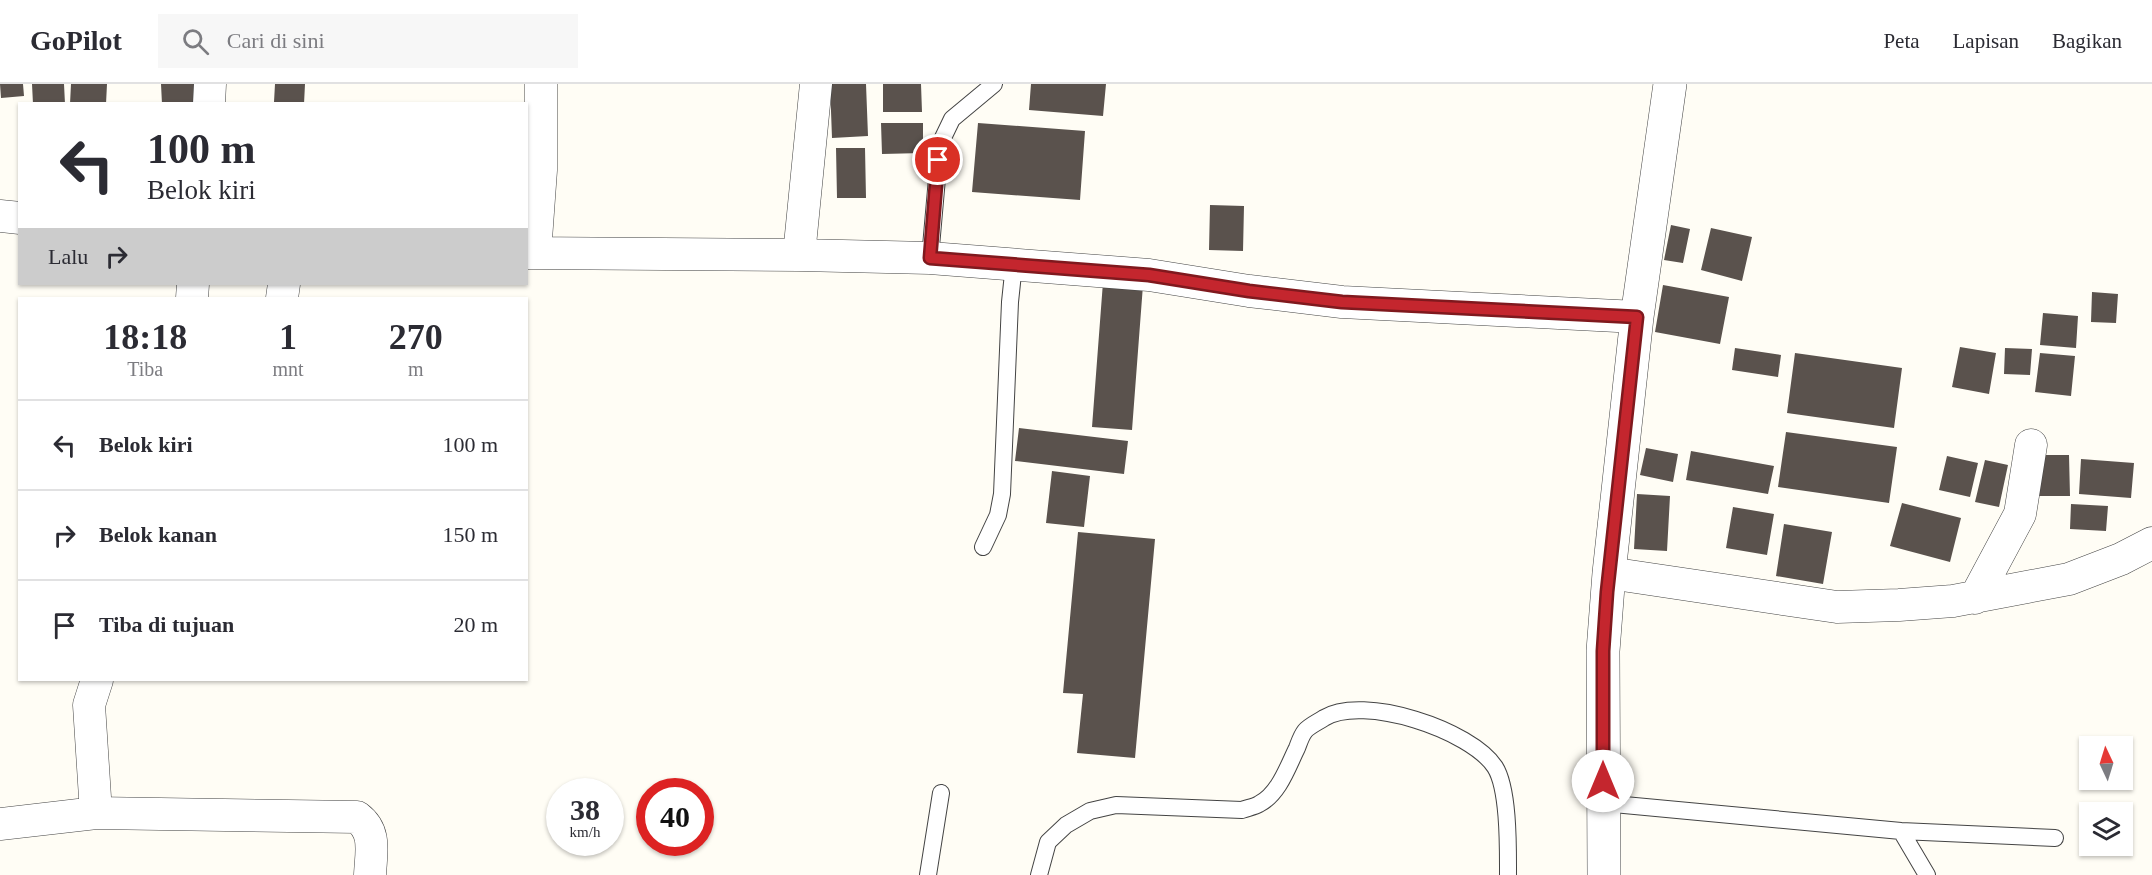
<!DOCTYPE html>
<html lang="id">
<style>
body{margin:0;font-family:Georgia,serif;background:#f7f7f7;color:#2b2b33;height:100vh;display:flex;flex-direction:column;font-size:22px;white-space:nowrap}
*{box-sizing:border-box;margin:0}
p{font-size:20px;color:#7c7c81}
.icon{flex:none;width:33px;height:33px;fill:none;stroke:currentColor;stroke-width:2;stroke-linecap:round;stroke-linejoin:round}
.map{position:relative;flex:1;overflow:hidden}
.drawer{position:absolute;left:18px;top:213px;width:510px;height:384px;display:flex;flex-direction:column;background:#fff;border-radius:0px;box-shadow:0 2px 4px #0004}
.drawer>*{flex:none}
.top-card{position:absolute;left:18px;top:18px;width:510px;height:183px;border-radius:0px;box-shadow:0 2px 4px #0004;background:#fff;color:#2b2b33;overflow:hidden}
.needle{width:39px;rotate:356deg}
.fabs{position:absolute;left:2079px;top:652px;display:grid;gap:12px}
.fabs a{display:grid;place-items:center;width:54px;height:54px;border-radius:0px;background:#fff;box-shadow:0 2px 4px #0004;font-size:30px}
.speed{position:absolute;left:546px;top:694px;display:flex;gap:12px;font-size:30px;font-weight:700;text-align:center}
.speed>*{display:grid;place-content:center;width:78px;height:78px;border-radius:50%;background:#fff;box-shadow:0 2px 4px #0004;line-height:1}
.speed small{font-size:15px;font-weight:400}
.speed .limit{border:9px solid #d22;background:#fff;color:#111}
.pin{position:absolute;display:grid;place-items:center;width:51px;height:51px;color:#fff;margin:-26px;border:3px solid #fff;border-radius:50%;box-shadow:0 2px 6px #0007}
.me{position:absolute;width:66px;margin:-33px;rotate:0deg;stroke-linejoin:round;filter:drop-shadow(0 0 4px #0008)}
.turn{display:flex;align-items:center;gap:21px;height:126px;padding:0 30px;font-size:27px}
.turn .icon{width:78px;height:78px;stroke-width:2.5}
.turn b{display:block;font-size:42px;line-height:51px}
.then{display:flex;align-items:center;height:57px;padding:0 30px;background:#0003;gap:12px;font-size:22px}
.eta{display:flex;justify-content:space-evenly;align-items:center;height:102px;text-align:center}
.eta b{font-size:36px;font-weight:800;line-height:42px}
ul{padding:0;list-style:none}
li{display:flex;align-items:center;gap:18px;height:90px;padding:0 30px;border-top:2px solid #e1e1e2}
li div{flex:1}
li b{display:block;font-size:22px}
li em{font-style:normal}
header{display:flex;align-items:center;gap:36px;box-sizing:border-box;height:84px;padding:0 30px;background:#fff;border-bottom:2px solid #e1e1e2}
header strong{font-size:28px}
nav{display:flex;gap:33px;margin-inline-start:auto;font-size:21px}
.search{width:420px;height:54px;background:#f7f7f7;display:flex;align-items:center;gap:15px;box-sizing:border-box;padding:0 21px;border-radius:0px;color:#7c7c81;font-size:22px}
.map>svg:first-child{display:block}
.building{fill:#5a524d}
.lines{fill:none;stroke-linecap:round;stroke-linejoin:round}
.service-casing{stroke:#444;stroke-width:18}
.minor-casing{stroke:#444;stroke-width:33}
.tertiary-casing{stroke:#444;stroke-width:34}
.service{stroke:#fff;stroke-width:16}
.minor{stroke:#fff;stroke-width:32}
.tertiary{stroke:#fff;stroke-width:33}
.route-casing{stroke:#7f191e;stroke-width:15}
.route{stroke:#c4262e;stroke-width:10}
</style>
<header>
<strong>GoPilot</strong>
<div class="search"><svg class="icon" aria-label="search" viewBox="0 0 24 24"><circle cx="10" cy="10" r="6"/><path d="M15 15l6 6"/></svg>Cari di sini</div>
<nav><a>Peta</a><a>Lapisan</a><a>Bagikan</a></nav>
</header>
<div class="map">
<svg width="2152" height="791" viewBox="0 0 2152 791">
<rect width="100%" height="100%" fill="#fffdf5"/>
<!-- building -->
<path class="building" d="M0 0H23L24 12 1 14Z
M32 0H64L65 20H33Z
M71 0H107L106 20H70Z
M161 0H202L203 20H162Z
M275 0H305L304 20 274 18Z
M830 0H866L868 52 832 54Z
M883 0H921L922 28H883Z
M1031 0H1106L1103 32 1029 26Z
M881 39H923V69L882 70Z
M978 39 1085 47 1080 116 972 108Z
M836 64H865L866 114H837Z
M1210 121 1244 122 1243 167 1209 166Z
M1671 141 1690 145 1683 179 1664 176Z
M1711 144 1752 153 1742 197 1701 186Z
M1103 198 1143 201 1132 346 1092 343Z
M1663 201 1729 213 1720 260 1655 248Z
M2092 208 2118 210 2116 239 2091 238Z
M2043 229 2078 232 2076 264 2040 261Z
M1960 263 1996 269 1989 310 1952 303Z
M1735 264 1781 271 1778 293 1732 286Z
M2005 264 2032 265 2030 291 2004 290Z
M1795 269 1902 284 1894 344 1787 329Z
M2040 269 2075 272 2071 312 2035 308Z
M1019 344 1128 357 1124 390 1015 377Z
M1786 348 1897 363 1889 419 1778 403Z
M1646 364 1678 370 1673 398 1640 391Z
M1691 367 1774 382 1768 410 1686 396Z
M2037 371H2069L2070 412H2037Z
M1947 372 1978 379 1970 413 1939 406Z
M2081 375 2134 379 2131 414 2079 410Z
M1985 376 2008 381 1999 423 1975 418Z
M1052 387 1090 392 1084 443 1046 439Z
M1637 410 1670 412 1667 467 1634 465Z
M1902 419 1961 434 1950 478 1890 462Z
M2071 420 2108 422 2106 447 2070 445Z
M1733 423 1774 430 1767 471 1726 464Z
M1784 440 1832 448 1823 500 1776 492Z
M1078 448 1155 455 1135 674 1077 669 1083 610 1063 609Z"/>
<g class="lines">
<!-- service casing -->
<g class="service-casing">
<path id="service" d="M930 174 940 60 952 35 994 0
M983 463 998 431 1002 410 1010 218 1014 180
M1603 719 1901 747 2055 754
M1901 747 1927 791
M928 791 941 709
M1039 791 1048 758 1066 741 1090 727 1116 721 1242 726C1247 724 1254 723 1259 720 1279 710 1288 682 1297 664 1299 659 1301 652 1305 647 1309 642 1318 638 1324 634 1363 610 1471 646 1495 683 1509 705 1508 765 1508 791"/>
</g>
<!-- minor casing -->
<g class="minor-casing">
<path id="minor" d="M209 20 210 0
M0 132 20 134
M526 169 799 171 930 174 1149 191 1249 207 1342 218 1637 233
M535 169 541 86V0
M799 171 816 0
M192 214 193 200
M282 214 284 200
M1609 489 1837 523 1899 521 1953 517 2069 495 2121 475 2152 459
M1975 514 2020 430 2031 361
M96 729 89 621 97 596
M0 740 96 729 357 733C377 748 371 768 370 791"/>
</g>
<!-- tertiary casing -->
<g class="tertiary-casing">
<path id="tertiary" d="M1604 791 1603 567 1609 489 1637 233 1670 0"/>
</g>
<!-- service -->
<use href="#service" class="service"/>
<!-- minor -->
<use href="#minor" class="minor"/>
<!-- tertiary -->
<use href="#tertiary" class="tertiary"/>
</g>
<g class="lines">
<!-- route casing -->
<g class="route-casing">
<path id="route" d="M938 76 930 174 1149 191 1249 207 1342 218 1637 233 1607 508 1603 567V697"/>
</g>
<!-- route -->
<use href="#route" class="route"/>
</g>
</svg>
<div class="fabs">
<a><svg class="needle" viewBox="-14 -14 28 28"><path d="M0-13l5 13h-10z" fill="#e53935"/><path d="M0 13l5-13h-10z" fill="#7c7c81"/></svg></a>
<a><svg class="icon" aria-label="layers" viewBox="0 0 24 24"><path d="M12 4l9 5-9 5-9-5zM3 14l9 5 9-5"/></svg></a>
</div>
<div class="speed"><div>38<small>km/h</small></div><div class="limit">40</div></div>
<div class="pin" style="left:938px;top:76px;background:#d93025"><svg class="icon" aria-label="arrive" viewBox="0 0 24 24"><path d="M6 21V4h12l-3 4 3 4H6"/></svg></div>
<svg class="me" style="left:1603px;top:697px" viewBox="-20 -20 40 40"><circle r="19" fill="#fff"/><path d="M0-13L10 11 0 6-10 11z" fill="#c4262e"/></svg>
<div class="top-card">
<div class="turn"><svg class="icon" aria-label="left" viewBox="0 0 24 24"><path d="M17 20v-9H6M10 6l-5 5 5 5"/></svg><div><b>100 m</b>Belok kiri</div></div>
<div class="then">Lalu<svg class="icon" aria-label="right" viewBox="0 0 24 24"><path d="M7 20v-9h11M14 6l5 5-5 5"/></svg></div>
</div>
<section class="drawer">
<div class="eta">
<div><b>18:18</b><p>Tiba</p></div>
<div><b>1</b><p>mnt</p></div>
<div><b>270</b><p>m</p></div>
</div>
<ul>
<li><svg class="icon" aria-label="left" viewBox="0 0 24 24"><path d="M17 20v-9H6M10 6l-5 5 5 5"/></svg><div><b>Belok kiri</b></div><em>100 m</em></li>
<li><svg class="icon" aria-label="right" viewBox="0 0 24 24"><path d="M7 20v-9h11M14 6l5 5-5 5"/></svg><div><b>Belok kanan</b></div><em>150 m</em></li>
<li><svg class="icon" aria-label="arrive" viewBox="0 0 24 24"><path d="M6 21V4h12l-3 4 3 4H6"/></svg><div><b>Tiba di tujuan</b></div><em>20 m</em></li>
</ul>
</section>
</div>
